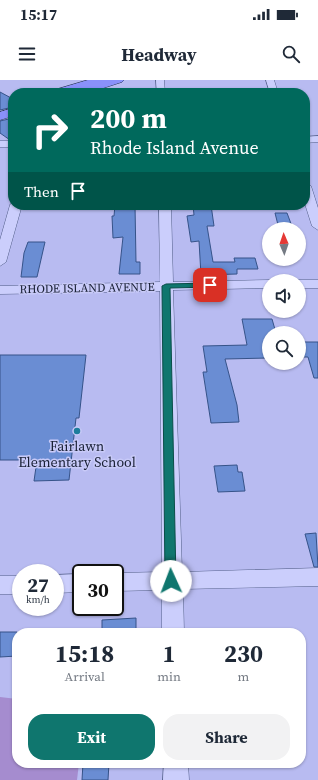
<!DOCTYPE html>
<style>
body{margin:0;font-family:"Source Serif 4",serif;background:#f2f2f3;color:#1f2937;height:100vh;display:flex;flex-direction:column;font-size:15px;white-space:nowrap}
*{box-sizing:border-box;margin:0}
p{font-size:13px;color:#747a83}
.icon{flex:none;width:22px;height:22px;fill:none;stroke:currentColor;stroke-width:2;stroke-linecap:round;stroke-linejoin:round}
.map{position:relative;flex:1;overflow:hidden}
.side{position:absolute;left:12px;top:548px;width:294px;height:140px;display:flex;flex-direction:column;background:#fff;border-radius:16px;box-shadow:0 1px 3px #0004}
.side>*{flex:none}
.top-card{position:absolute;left:8px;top:8px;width:302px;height:122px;border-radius:16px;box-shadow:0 1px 3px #0004;background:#00695c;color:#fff;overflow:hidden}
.needle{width:26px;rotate:358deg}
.fabs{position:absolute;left:262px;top:142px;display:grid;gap:8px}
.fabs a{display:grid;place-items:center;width:44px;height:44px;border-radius:50%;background:#fff;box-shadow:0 1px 3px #0004;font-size:20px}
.speed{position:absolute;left:12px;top:484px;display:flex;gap:8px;font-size:20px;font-weight:700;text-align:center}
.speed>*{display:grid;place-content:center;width:52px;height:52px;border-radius:50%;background:#fff;box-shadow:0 1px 3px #0004;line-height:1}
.speed small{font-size:10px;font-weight:400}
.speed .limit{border:2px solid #111;border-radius:6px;background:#fff;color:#111}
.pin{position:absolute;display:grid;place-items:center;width:34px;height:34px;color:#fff;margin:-17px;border-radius:8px;box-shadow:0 2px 6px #0006}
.me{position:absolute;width:44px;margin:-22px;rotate:358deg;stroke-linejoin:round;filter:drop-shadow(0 0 3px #0008)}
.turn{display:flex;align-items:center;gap:14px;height:84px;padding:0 16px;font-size:18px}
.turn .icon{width:52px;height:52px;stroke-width:2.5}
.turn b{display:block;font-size:28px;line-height:34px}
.then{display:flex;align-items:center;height:38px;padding:0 16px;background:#0003;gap:8px;font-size:15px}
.eta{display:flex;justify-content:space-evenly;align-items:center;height:68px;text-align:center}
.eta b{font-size:24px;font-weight:700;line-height:28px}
.action{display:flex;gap:8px;margin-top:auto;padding:8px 16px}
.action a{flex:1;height:46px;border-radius:16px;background:#0f766e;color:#fff;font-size:16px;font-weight:700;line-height:46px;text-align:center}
.action a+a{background:#f2f2f3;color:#1f2937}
.status{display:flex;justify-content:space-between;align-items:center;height:28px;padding:0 20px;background:#fff;direction:ltr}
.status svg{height:11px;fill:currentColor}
header{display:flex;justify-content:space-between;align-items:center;height:52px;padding:0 16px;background:#fff;font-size:18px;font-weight:700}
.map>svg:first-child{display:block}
.green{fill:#a58ccf}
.building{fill:#6a8dd3;stroke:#365389}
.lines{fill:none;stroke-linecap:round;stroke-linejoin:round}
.minor-casing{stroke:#525e88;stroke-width:1}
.major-casing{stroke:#273455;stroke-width:1}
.minor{fill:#cbcefc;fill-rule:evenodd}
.major{fill:#8a91fa;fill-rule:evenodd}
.route{fill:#0f766e;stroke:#0a4d48}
.poi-dot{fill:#1d7d9c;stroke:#c8caf8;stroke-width:1.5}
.labels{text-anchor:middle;stroke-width:3;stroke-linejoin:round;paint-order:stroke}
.far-street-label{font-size:12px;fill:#192035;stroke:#c8caf8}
.poi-label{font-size:14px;fill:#192035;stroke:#c8caf8}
</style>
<div class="status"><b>15:17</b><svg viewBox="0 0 49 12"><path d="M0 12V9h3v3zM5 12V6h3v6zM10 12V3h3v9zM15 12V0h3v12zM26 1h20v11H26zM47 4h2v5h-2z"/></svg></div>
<header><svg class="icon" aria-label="menu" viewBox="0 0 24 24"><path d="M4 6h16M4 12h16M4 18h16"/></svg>Headway<svg class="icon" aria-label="search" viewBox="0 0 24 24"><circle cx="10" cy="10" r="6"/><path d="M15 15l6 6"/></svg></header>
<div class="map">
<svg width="318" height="700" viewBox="0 0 318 700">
<rect width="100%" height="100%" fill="#b8bbf1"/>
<!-- green -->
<path class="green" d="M0 617 17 619V683H79L77 700H0Z"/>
<!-- building -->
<path class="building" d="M0 12 13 19V27L0 30Z
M13 38V60H10L0 53V41Z
M115 125H135L136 182H140V194H119L123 157 113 158 112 136H114Z
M193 125H211L214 146H207L213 182H235L234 178H255L258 189H237V194L201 195 199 161 191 162 187 136 194 135Z
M275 133H287L293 149H279Z
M28 162H45L37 197H21L24 173Z
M242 239H272L276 253H269V278L225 279 237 325 239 342 211 343 203 292H207L203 266 247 265Z
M299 262H318V298H314L308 277H299Z
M0 275H86L79 338H76L69 400 34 401 37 380H0Z
M237 385 238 392H242L245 411 218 412 214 386Z
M316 453 318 487H314L305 454Z
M136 538V553H102V540Z
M0 552H17V576L0 577Z
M83 683H109L108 700H82Z"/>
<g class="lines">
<!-- minor casing -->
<g class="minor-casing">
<path id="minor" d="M156 0H164L165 13H157Z
M266 0H274L278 13H270Z
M318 56V62L305 63V57Z
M0 61H13V67H0Z
M305 103 311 106 318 128V150L312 146 305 124Z
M13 122V125H22L6 182 0 186V160L10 125Z
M159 125H171L173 202 269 200 273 201H269V208L173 210 182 492 318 488V506L183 509 184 553H162V510L115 511V493L162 492 160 211 0 214V206L160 202Z
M299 200H318V208H299V201H295Z
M81 494V512L55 513V495Z
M0 496H21V514H0Z
M164 683H188L189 700H163Z"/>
</g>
<!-- major casing -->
<g class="major-casing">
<path id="major" d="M88 0H124L122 2 88 13 82 12 81 9 67 13H49L51 11Z
M13 28V36L0 40V32Z"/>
</g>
<!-- minor -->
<use href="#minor" class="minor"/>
<!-- major -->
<use href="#major" class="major"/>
</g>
<!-- route -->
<path class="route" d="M210 203 214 205 213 207 170 208 176 501 175 504H167L165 501 162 206 166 204Z"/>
<!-- markers -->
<circle class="poi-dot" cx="77" cy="351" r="4"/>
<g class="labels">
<!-- far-street labels -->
<g class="far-street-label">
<text transform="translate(87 208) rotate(-1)" y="4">RHODE ISLAND AVENUE</text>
</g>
<!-- poi labels -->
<g class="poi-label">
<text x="77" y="371">Fairlawn<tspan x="77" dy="16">Elementary School</tspan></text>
</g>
</g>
</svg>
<div class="fabs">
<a><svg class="needle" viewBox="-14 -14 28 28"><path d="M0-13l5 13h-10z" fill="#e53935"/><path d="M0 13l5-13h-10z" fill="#747a83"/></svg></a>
<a><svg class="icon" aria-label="sound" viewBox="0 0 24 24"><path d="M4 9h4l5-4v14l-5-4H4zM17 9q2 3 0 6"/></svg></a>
<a><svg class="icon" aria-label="search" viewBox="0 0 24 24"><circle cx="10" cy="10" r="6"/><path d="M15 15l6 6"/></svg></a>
</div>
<div class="speed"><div>27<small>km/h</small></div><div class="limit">30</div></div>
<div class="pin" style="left:210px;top:205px;background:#d93025"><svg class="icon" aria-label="arrive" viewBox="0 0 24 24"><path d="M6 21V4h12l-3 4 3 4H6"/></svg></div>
<svg class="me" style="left:171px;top:501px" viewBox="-20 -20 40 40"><circle r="19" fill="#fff"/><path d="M0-13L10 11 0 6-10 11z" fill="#0f766e"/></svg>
<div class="top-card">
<div class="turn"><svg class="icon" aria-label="right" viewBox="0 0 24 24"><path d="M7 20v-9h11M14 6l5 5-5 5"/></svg><div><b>200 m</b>Rhode Island Avenue</div></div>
<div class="then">Then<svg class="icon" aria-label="arrive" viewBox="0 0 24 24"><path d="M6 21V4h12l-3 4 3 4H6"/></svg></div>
</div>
<section class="side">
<div class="eta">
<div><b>15:18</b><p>Arrival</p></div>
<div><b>1</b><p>min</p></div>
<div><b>230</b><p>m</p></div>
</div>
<div class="action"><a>Exit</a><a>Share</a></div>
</section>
</div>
